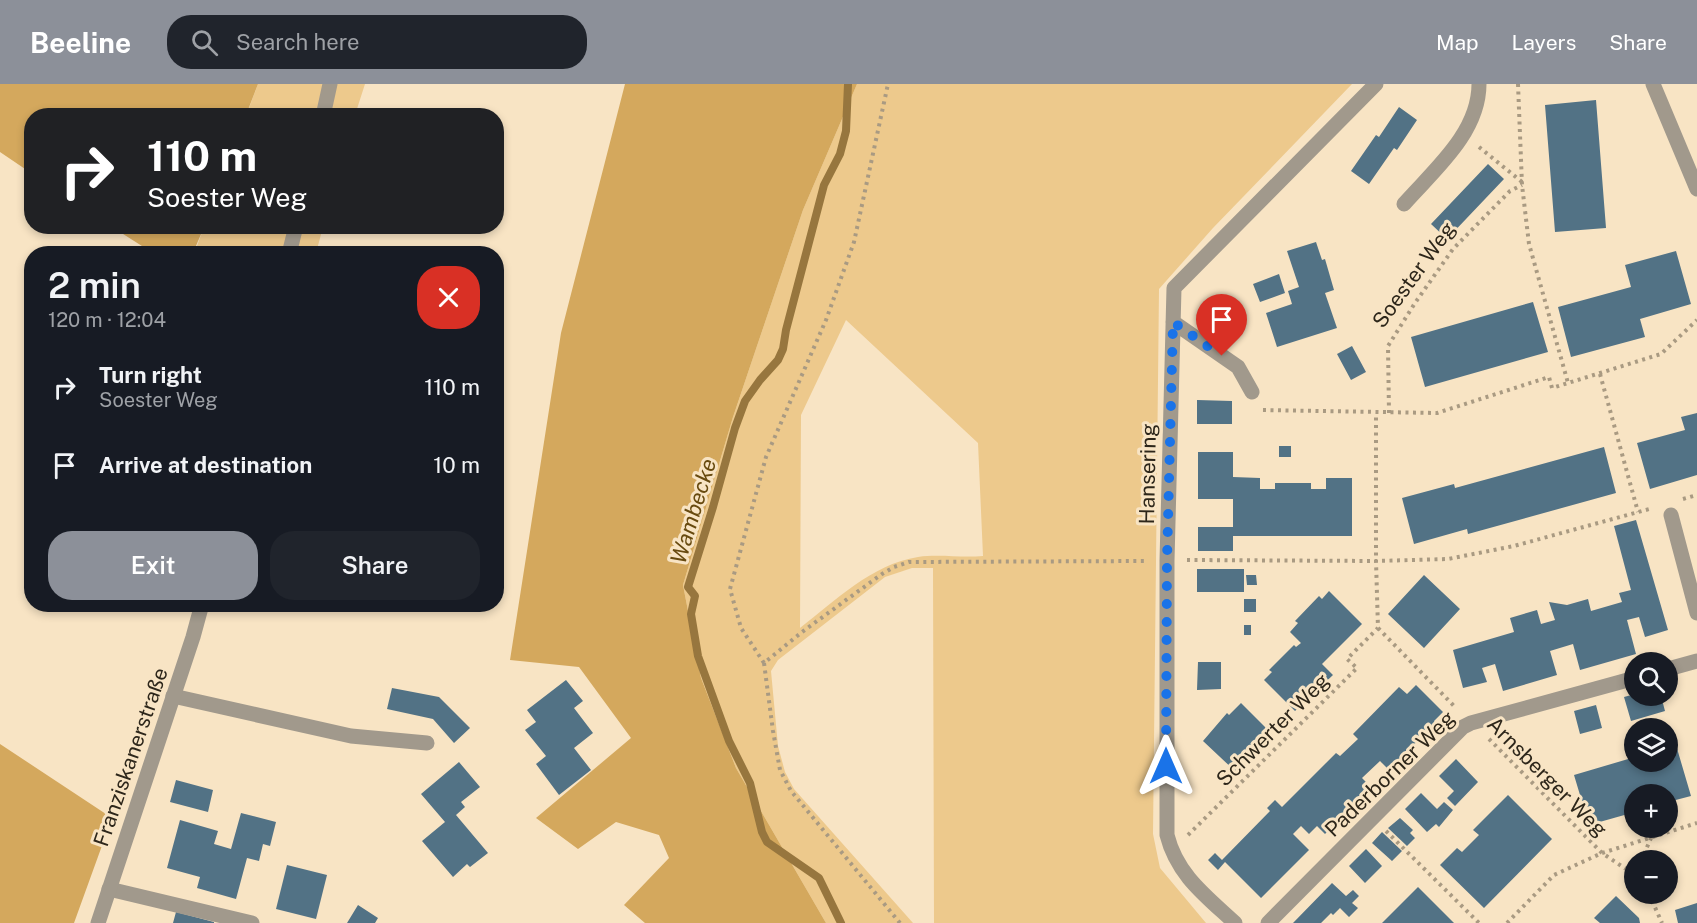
<!DOCTYPE html>
<meta charset="utf-8">
<style>
body{margin:0;font-family:"Public Sans",sans-serif;background:#20242c;color:#f1f3f6;height:100vh;display:flex;flex-direction:column;font-size:22px;white-space:nowrap}
*{box-sizing:border-box;margin:0}
p{font-size:20px;color:#9ea1a6}
.icon{flex:none;width:33px;height:33px;fill:none;stroke:currentColor;stroke-width:2;stroke-linecap:round;stroke-linejoin:round}
.map{position:relative;flex:1;overflow:hidden}
.details{position:absolute;left:24px;top:162px;width:480px;height:366px;display:flex;flex-direction:column;background:#171b24;border-radius:24px;box-shadow:0 3px 9px #0003}
.details>*{flex:none}
.banner{position:absolute;left:24px;top:24px;width:480px;height:126px;border-radius:24px;box-shadow:0 3px 9px #0003;background:#202124;color:#fff;overflow:hidden}
.fabs{position:absolute;left:1624px;top:568px;display:grid;gap:12px}
.fabs a{display:grid;place-items:center;width:54px;height:54px;border-radius:50%;background:#171b24;box-shadow:0 3px 9px #0003;font-size:30px}
.pin{position:absolute;display:grid;place-items:center;width:51px;height:51px;color:#fff;margin:-62px -26px;border-radius:50% 50% 50% 0;rotate:-45deg;box-shadow:0 0 6px #0007}
.pin .icon{rotate:45deg}
.me{position:absolute;width:66px;margin:-33px;rotate:0deg;stroke-linejoin:round;filter:drop-shadow(0 0 4px #0008)}
.turn{display:flex;align-items:center;gap:21px;height:126px;padding:0 24px;font-size:27px}
.turn .icon{width:78px;height:78px;stroke-width:2.5}
.turn b{display:block;font-size:42px;line-height:51px}
.round{display:grid;place-items:center;flex:none;width:63px;height:63px;border-radius:24px;background:#20242c}
.head{display:flex;align-items:center;justify-content:space-between;height:102px;padding:0 24px}
h1{font-size:36px;font-weight:600;line-height:45px}
.action{display:flex;gap:12px;margin-top:auto;padding:12px 24px}
.action a{flex:1;height:69px;border-radius:24px;background:#8c9099;color:#fff;font-size:24px;font-weight:600;line-height:69px;text-align:center}
.action a+a{background:#20242c;color:#f1f3f6}
ul{padding:0;list-style:none}
li{display:flex;align-items:center;gap:18px;height:78px;padding:0 24px}
li div{flex:1}
li b{display:block;font-size:22px}
li em{font-style:normal}
header{display:flex;align-items:center;gap:36px;box-sizing:border-box;height:84px;padding:0 30px;background:#8c9099;color:#fff}
header strong{font-size:28px}
nav{display:flex;gap:33px;margin-inline-start:auto;font-size:21px}
.search{width:420px;height:54px;background:#20242c;display:flex;align-items:center;gap:15px;box-sizing:border-box;padding:0 21px;border-radius:24px;color:#9ea1a6;font-size:22px}
.map>svg:first-child{display:block}
.green{fill:#edc98c;fill-rule:evenodd}
.forest{fill:#d4a85d}
.lines{fill:none;stroke-linecap:round;stroke-linejoin:round}
.stream{stroke:#97763e;stroke-width:8}
.building{fill:#527285}
.path{stroke:#a99a82;stroke-width:4;stroke-dasharray:3 4.5;stroke-linecap:butt}
.lane{stroke:#a1998c;stroke-width:15}
.street{stroke:#a1998c;stroke-width:15}
.route{stroke:#1a73e8;stroke-width:10;stroke-dasharray:0 18}
.labels{text-anchor:middle;stroke-width:6;stroke-linejoin:round;paint-order:stroke}
.street-label{font-size:21px;fill:#2d261a;stroke:#f8e4c4}
.water-label{font-size:22px;font-style:italic;fill:#684a0f;stroke:#f8e4c4}
</style>
<header>
<strong>Beeline</strong>
<div class="search"><svg class="icon" aria-label="search" viewBox="0 0 24 24"><circle cx="10" cy="10" r="6"/><path d="M15 15l6 6"/></svg>Search here</div>
<nav><a>Map</a><a>Layers</a><a>Share</a></nav>
</header>
<div class="map">
<svg width="1697" height="839" viewBox="0 0 1697 839">
<rect width="100%" height="100%" fill="#f8e4c4"/>
<!-- green -->
<path class="green" d="M258 0H365L355 31 246 32Z
M857 0H1352L1213 144 1159 205 1153 750 1160 784 1206 839H934L933 484H912L885 493 778 576 771 587 778 662 785 688 794 705 913 839H826L736 684 701 594 683 501 733 333 803 126ZM846 236 978 359 983 472C961 474 939 470 918 473 872 480 835 517 800 544L801 331Z
M204 143H323L316 169 194 170Z"/>
<!-- forest -->
<path class="forest" d="M0 0H258L246 31 32 32 31 89 0 68Z
M625 0H857L803 126 733 333 683 501 701 594 736 684 826 839H645L624 821 669 774 659 751 616 738 578 765 536 734 631 654 579 583 510 576 561 249Z
M112 143 204 142V143L193 169H153Z
M0 660 112 734 74 839H0Z"/>
<g class="lines">
<!-- stream -->
<path class="stream" d="M841 839 819 794 767 758 762 748 750 699 729 657 698 572 691 530 695 512 688 503 713 423 735 344 745 317 760 296 778 276 783 265 786 246 824 101 840 70 846 47 848 0"/>
</g>
<!-- building -->
<path class="building" d="M1596 16 1606 144 1555 148 1545 21Z
M1399 23 1417 36 1397 66 1394 64 1369 100 1351 87 1376 51 1379 53Z
M1488 80 1504 95 1447 155 1431 140Z
M1316 158 1322 176 1325 175 1334 206 1325 209 1337 244 1277 263 1266 229 1292 220 1288 207 1299 203 1287 167Z
M1676 167 1691 220 1640 235 1645 253 1571 273 1558 223 1631 203 1625 181Z
M1279 190 1285 209 1260 218 1253 200Z
M1533 218 1548 268 1425 303 1411 253Z
M1352 262 1366 288 1351 296 1337 270Z
M1197 316 1232 317V340H1197Z
M1697 329V391L1650 405 1637 359 1685 346 1681 333Z
M1279 362H1291V373H1279Z
M1604 363 1616 409 1468 450 1467 445 1414 460 1402 414 1454 400 1455 404Z
M1198 368H1233V393L1260 394V405H1275V399H1311V405H1326V394H1352V452H1233V467H1198V443H1233V415H1198Z
M1636 436 1668 546 1645 553 1639 533 1627 536 1636 570 1580 586 1573 560 1550 567 1557 591 1503 607 1495 580 1482 584 1487 598 1463 604 1453 566 1514 548 1510 534 1537 526 1541 540 1555 536 1549 518 1567 521 1588 515 1591 527 1622 518 1619 509 1631 506 1614 442Z
M1197 485H1244V508H1197Z
M1246 491H1256L1257 501H1247Z
M1424 491 1460 525 1424 564 1388 530Z
M1329 507 1362 540 1322 580 1333 591 1295 627 1264 596 1272 588 1269 586 1294 561 1296 563 1301 559 1290 548 1298 539 1295 537 1319 512 1322 515Z
M1244 515H1256V528H1244Z
M1244 541H1251V551H1244Z
M1198 578H1221V605L1197 606Z
M566 596 583 617 574 624 593 649 574 664 591 686 559 711 536 680 546 672 525 646 536 638 527 626Z
M1416 601 1443 628 1434 637 1435 639 1389 686 1380 677 1362 694 1371 703 1325 750 1317 742 1309 750 1301 742 1293 750 1309 766 1261 814 1225 778 1218 786 1208 776 1215 769 1222 776 1270 727 1267 724 1275 716 1282 723 1336 669 1340 672 1358 655 1353 650 1399 603 1407 610Z
M392 604 439 613 470 644 454 659 433 635 387 625Z
M1635 610V612H1661L1665 627 1631 637 1624 613Z
M1241 619 1273 651 1236 688 1203 657 1227 629 1229 631Z
M1596 621 1602 644 1580 650 1574 627Z
M1676 661 1691 712 1668 718V711H1635V728L1589 741 1574 691 1635 673V678H1668V664Z
M1456 675 1478 698 1455 722 1447 714 1454 707 1439 692Z
M459 678 480 703 461 718 465 723 456 731 488 769 470 783 467 780 453 793 422 757 445 738 421 710Z
M176 696 213 706 208 728 170 718Z
M1421 709 1437 725 1444 718 1453 726 1439 743 1436 740 1427 748 1405 725Z
M1508 711 1552 755 1484 824 1440 781 1457 764 1462 768 1479 751 1473 746Z
M241 729 276 738 270 762 263 760 259 777 247 774 236 815 197 804 200 793 167 784 180 736 218 747 214 760 231 765Z
M1400 734 1413 746 1410 749 1415 754 1407 762 1388 744Z
M1382 748 1402 767 1392 777 1372 759Z
M1366 765 1382 782 1365 799 1349 782Z
M287 781 327 791 316 835 276 825Z
M1332 799 1346 812 1353 806 1359 812 1352 819 1358 824 1349 833 1340 824 1333 831 1331 829 1321 839H1293Z
M1418 803 1454 839H1382Z
M1616 812 1639 834 1640 839H1600L1594 834Z
M1697 819V839H1678L1675 826Z
M358 821 378 834 375 839H347Z
M176 828 214 838V839H173Z"/>
<g class="lines">
<!-- path -->
<path class="path" d="M1518 0 1522 101 1529 160 1568 299
M1479 63 1522 98
M1600 290 1638 428
M1263 326 1437 329 1549 293 1552 304 1661 270 1697 236
M1389 329 1388 262 1415 219 1453 165 1510 107 1522 101
M1683 415 1697 411
M1187 476 1376 477 1448 475 1514 462 1653 424
M1378 544 1455 623
M764 579 741 544 730 505 766 373 826 236 854 158 888 0
M1489 655 1602 769 1635 791
M1386 747 1479 839
M1188 751 1357 584 1347 575 1378 544 1376 477V329
M1641 777 1651 754
M1649 810 1662 839
M900 839 791 707 780 686 773 647 764 579 802 548 882 490 894 483 909 478 1146 477
M1507 839 1554 791 1602 769 1697 739"/>
<!-- lane -->
<path class="lane" d="M1404 120C1434 86 1479 49 1479 0
M1671 431 1697 529
M173 612 351 652 427 659
M109 805 252 839"/>
<!-- street -->
<path class="street" d="M1653 0 1697 105
M323 32 330 0
M289 170 296 142
M1173 238 1238 283 1252 308
M1668 585 1697 577
M98 839 193 553 202 520
M1235 839C1206 812 1177 791 1167 751V477L1174 204 1376 0
M1268 839 1463 643 1471 639 1635 594"/>
</g>
<g class="lines">
<!-- route -->
<path class="route" d="M1166 682 1167 477 1173 238 1222 272"/>
</g>
<g class="labels">
<!-- street labels -->
<g class="street-label">
<text transform="translate(1414 191) rotate(-54)" y="7">Soester Weg</text>
<text transform="translate(1148 390) rotate(-89)" y="7">Hansering</text>
<text transform="translate(1273 646) rotate(-45)" y="7">Schwerter Weg</text>
<text transform="translate(131 673) rotate(-71)" y="7">Franziskanerstraße</text>
<text transform="translate(1390 690) rotate(-44)" y="7">Paderborner Weg</text>
<text transform="translate(1547 693) rotate(45)" y="7">Arnsberger Weg</text>
</g>
<!-- water labels -->
<g class="water-label">
<text transform="translate(693 427) rotate(-73)" y="8">Wambecke</text>
</g>
</g>
</svg>
<div class="fabs">
<a><svg class="icon" aria-label="search" viewBox="0 0 24 24"><circle cx="10" cy="10" r="6"/><path d="M15 15l6 6"/></svg></a>
<a><svg class="icon" aria-label="layers" viewBox="0 0 24 24"><path d="M12 4l9 5-9 5-9-5zM3 14l9 5 9-5"/></svg></a>
<a>+</a>
<a>−</a>
</div>
<div class="pin" style="left:1222px;top:272px;background:#d93025"><svg class="icon" aria-label="arrive" viewBox="0 0 24 24"><path d="M6 21V4h12l-3 4 3 4H6"/></svg></div>
<svg class="me" style="left:1166px;top:682px" viewBox="-20 -20 40 40"><path d="M0-17L14 15 0 8-14 15z" fill="#1a73e8" stroke="#fff" stroke-width="4"/></svg>
<div class="banner">
<div class="turn"><svg class="icon" aria-label="right" viewBox="0 0 24 24"><path d="M7 20v-9h11M14 6l5 5-5 5"/></svg><div><b>110 m</b>Soester Weg</div></div>
</div>
<section class="details">
<div class="head"><div><h1>2 min</h1><p>120 m · 12:04</p></div><a class="round" style="background:#d93025;color:#fff"><svg class="icon" aria-label="close" viewBox="0 0 24 24"><path d="M6 6l12 12M18 6L6 18"/></svg></a></div>
<ul>
<li><svg class="icon" aria-label="right" viewBox="0 0 24 24"><path d="M7 20v-9h11M14 6l5 5-5 5"/></svg><div><b>Turn right</b><p>Soester Weg</p></div><em>110 m</em></li>
<li><svg class="icon" aria-label="arrive" viewBox="0 0 24 24"><path d="M6 21V4h12l-3 4 3 4H6"/></svg><div><b>Arrive at destination</b></div><em>10 m</em></li>
</ul>
<div class="action"><a>Exit</a><a>Share</a></div>
</section>
</div>
